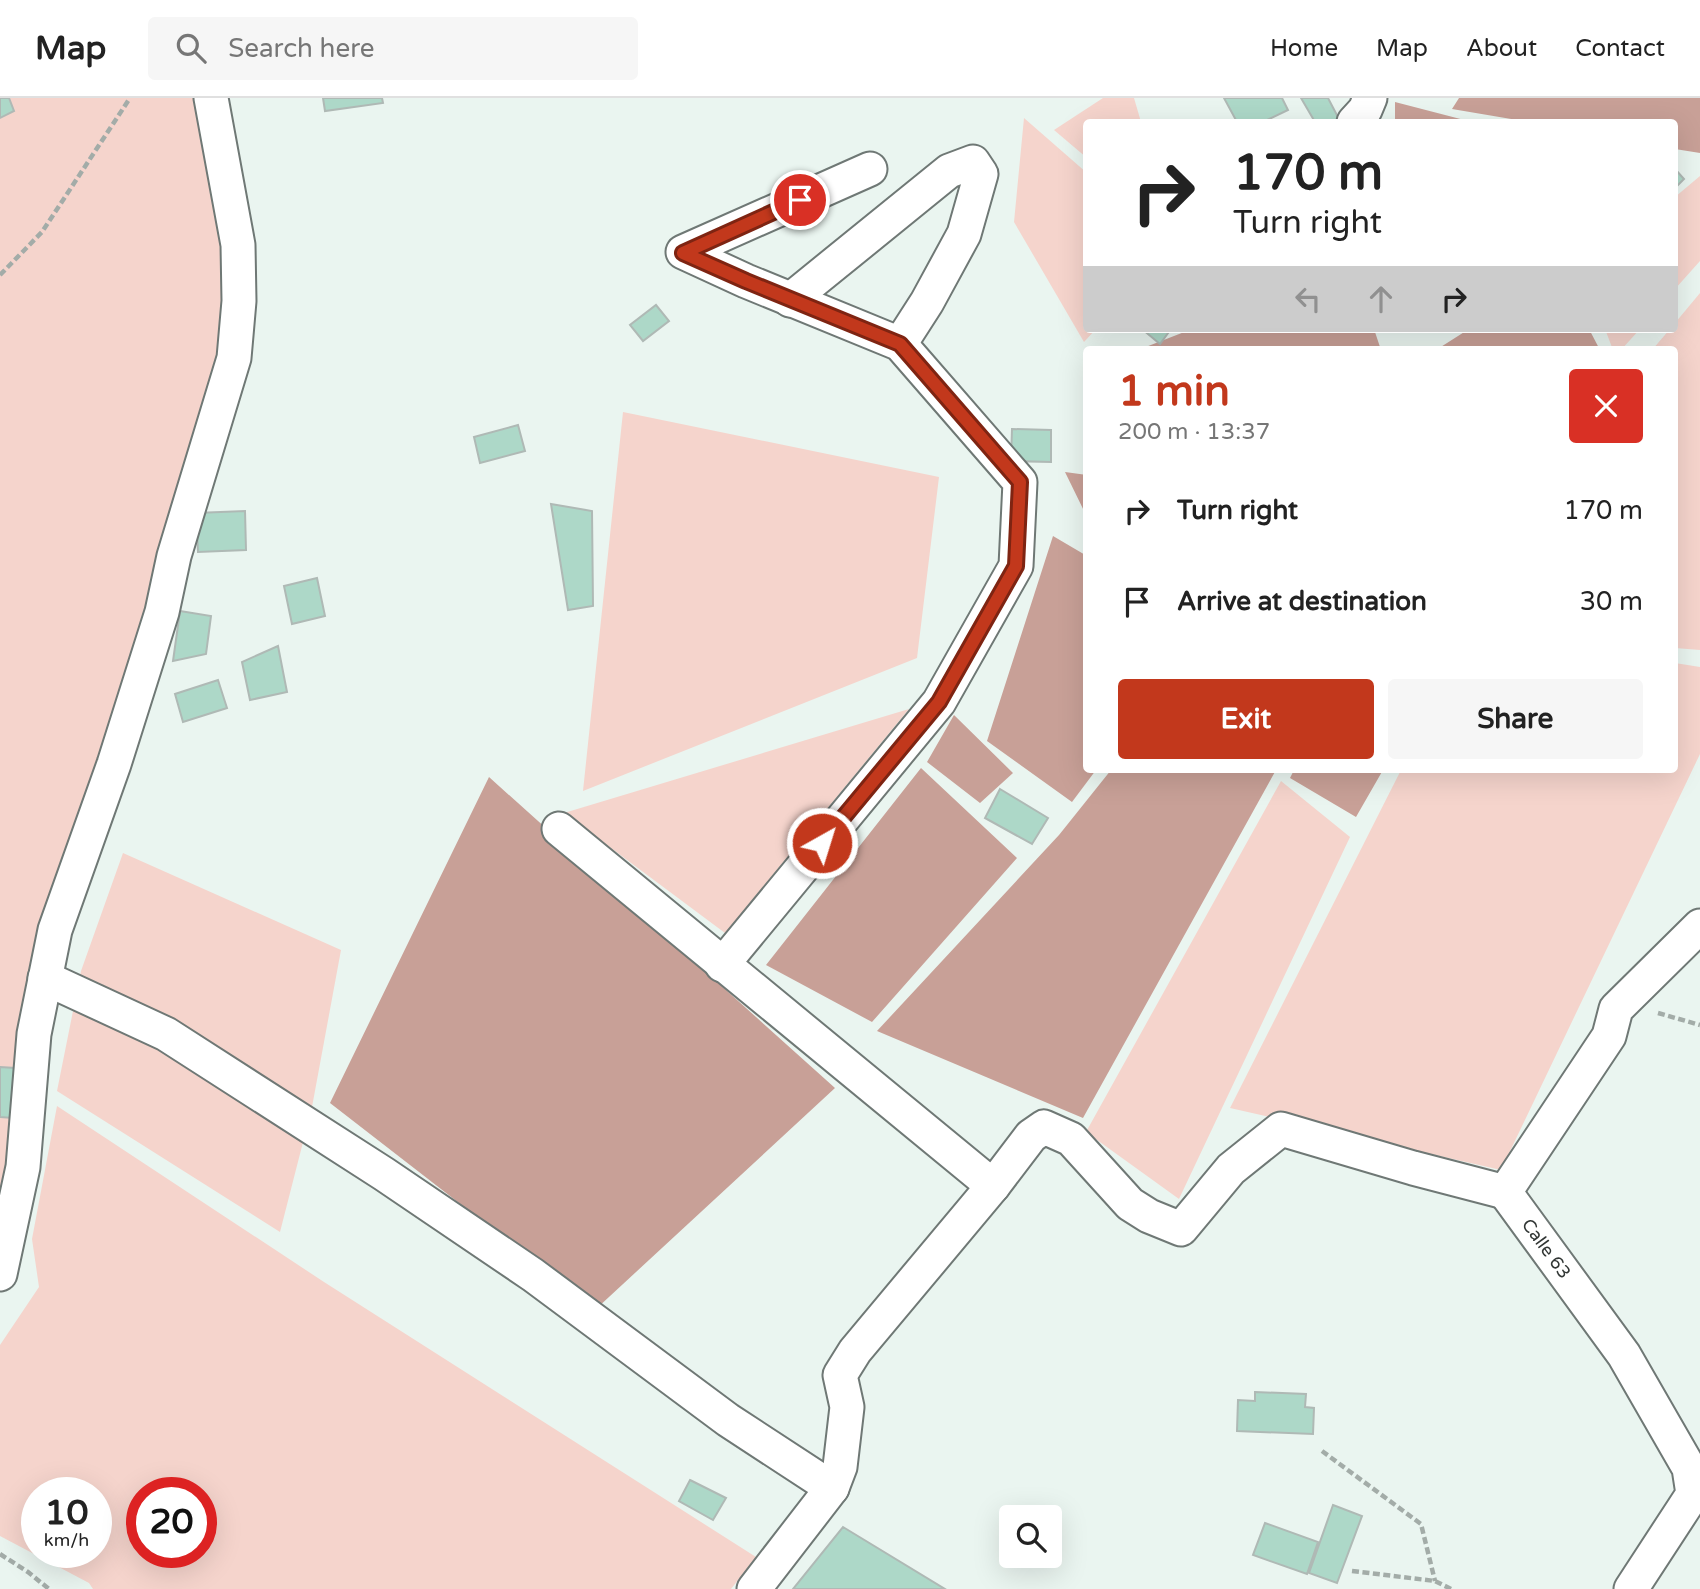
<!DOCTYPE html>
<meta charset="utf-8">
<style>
body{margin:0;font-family:"Varela Round",sans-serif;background:#f6f6f6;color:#222;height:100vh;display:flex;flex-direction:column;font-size:26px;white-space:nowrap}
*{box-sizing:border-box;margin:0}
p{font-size:23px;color:#767676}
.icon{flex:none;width:38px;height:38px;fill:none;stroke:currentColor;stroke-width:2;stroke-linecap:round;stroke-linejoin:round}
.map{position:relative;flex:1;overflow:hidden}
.drawer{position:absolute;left:1083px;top:248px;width:595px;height:427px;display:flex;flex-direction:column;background:#fff;border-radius:7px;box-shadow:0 7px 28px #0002}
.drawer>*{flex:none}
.banner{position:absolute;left:1083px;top:21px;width:595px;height:214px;border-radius:7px;box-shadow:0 7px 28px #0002;background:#fff;color:#222;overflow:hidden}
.controls{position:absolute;left:999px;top:1407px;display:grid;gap:14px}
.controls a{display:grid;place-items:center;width:63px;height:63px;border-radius:7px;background:#fff;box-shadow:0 7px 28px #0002;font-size:35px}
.speed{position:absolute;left:21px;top:1379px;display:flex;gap:14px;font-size:35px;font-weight:700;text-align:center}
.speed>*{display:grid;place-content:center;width:91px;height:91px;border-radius:50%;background:#fff;box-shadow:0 7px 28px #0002;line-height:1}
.speed small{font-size:18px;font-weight:400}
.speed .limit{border:10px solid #d22;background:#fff;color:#111}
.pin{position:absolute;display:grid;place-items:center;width:60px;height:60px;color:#fff;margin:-30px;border:4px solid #fff;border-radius:50%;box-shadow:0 2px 7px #0007}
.me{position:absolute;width:77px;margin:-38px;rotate:39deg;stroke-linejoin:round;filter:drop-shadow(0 0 5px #0008)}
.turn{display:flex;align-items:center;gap:24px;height:147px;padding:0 35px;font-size:32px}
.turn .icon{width:91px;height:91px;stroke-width:2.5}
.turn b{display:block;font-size:49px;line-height:60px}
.lanes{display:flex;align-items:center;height:66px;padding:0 35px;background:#0003;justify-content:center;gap:35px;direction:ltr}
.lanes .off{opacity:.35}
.round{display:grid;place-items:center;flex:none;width:74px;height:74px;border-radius:7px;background:#f6f6f6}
.headline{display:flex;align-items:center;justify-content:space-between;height:119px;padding:0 35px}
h1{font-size:42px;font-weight:700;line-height:52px;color:#c2381c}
.cta{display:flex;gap:14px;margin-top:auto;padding:14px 35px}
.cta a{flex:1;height:80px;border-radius:7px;background:#c2381c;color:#fff;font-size:28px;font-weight:700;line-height:80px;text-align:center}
.cta a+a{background:#f6f6f6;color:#222}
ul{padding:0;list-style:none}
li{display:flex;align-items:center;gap:21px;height:91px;padding:0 35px}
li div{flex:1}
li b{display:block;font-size:26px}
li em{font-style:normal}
header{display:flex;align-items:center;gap:42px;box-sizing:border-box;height:98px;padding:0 35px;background:#fff;border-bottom:2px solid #e0e0e0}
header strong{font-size:33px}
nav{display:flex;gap:38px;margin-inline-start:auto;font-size:24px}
.search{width:490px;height:63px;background:#f6f6f6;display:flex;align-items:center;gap:18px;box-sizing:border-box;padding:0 24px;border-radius:7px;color:#767676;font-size:26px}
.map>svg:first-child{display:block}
.green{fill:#f5d4cc;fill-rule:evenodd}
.forest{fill:#c8a097}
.building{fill:#add8c8;stroke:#afb9b5;stroke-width:2}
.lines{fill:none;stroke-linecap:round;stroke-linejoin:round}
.minor-casing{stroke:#6f7875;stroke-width:37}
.path{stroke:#a3aca8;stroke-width:4.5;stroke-dasharray:7 3.5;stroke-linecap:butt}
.minor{stroke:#fff;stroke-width:33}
.route-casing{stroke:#7e2412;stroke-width:18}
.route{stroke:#c2381c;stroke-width:12}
.labels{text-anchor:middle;stroke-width:5;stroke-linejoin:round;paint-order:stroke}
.street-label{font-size:18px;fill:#323735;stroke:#eaf5f0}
</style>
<header>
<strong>Map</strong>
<div class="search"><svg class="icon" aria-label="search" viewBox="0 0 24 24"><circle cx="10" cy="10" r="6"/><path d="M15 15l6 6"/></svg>Search here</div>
<nav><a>Home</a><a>Map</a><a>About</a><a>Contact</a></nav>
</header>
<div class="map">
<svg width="1700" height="1491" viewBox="0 0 1700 1491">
<rect width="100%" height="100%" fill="#eaf5f0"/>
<!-- green -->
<path class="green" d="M0 0H211L239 203 55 832 0 1176Z
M1103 0H1134L1141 24H1087V60L1054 32Z
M1024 20 1087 75V231H1096L1084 244 1014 124Z
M1700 78V163L1675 191V99Z
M1700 195V552L1675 550V252H1652L1670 231H1675V225Z
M1605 231H1640L1621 252H1613Z
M623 314 939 379 917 560 583 693Z
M1675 565 1700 569V656L1501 1072 1230 1010 1401 672H1675Z
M909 611 725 835 564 715Z
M1281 683 1350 739 1179 1101 1086 1034Z
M123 755 341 852 312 1009 280 1134 57 993 81 873Z
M57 1008 324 1184 756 1459 731 1491H93L89 1485 0 1438V1247L39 1189 32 1141ZM37 1395H96V1454H37ZM142 1395H201V1454H142Z"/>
<!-- forest -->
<path class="forest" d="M1459 0H1700V55L1675 51V24H1529L1452 11Z
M1395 4 1472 24H1395Z
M1192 231H1374L1381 252H1138Z
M1469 231H1589L1600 252H1436Z
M1065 374 1087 377V419Z
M1053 438 1087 458V672H1096L1072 704 987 643Z
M954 617 1013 675 980 705 927 664Z
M921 670 1017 760 872 924 766 867Z
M1111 672H1276L1083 1020 877 933 1059 737Z
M1294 672H1383L1356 719 1290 680Z
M489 679 835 990 596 1211 330 1005Z"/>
<!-- building -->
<path class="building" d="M0 0H9L14 13 0 20Z
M323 0H382L383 5 325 13Z
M1224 0H1282L1288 12 1263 24H1237Z
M1301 0H1328L1339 21 1333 24H1315Z
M1675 71 1684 81 1675 90Z
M656 207 669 223 643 243 630 227Z
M1142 231H1171L1160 246Z
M518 327 525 353 480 365 474 339Z
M1012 331 1051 332V364L1011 363Z
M551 406 592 413 593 508 568 512Z
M245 413 246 452 198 454 196 415Z
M317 480 325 518 292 526 284 488Z
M180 513 211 518 206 556 173 563Z
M278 548 287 594 250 602 242 564Z
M218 582 227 610 183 624 175 596Z
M1000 691 1048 720 1032 746 985 720Z
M0 969 15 970 13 1020 0 1019Z
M1255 1294 1306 1296 1305 1309 1314 1310 1313 1336 1237 1333 1238 1302 1255 1303Z
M690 1382 726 1400 713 1422 679 1403Z
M1333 1407 1362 1418 1337 1485 1309 1475Z
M1265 1425 1318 1444 1307 1476 1253 1457Z
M843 1429 945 1491H793Z"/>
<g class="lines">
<!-- minor casing -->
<g class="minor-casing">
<g id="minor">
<path d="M1354 24 1365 12 1370 0"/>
<path d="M790 202 949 73 973 64 981 76 964 136 927 204 900 246"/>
<path d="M559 731 993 1088"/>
<path d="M722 867 939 604 1016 468 1020 384 900 246 746 183 683 154 870 71"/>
<path d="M45 880 166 936 384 1076 533 1177 728 1322 832 1390"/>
<path id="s1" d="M1505 1094 1624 1257 1689 1370 1693 1396 1631 1491"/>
<path d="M1505 1094 1609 938 1616 911 1700 828"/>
<path d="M0 1176 23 1069 34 936 55 832 114 666 162 514 174 458 234 260 239 203 238 147 211 0"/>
<path d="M754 1491 832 1390 840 1369 847 1309 840 1277 855 1253 993 1088 1031 1038 1044 1029 1071 1041 1130 1106 1149 1118 1181 1131 1231 1071 1281 1031 1413 1070 1505 1094"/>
</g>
</g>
<!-- path -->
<path class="path" d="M0 177 42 134 130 0
M1658 915 1700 927
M1322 1353 1421 1426 1435 1483
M0 1456 28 1474 49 1491
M1352 1473 1435 1483 1451 1491"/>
<!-- minor -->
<use href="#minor" class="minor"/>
</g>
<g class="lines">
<!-- route casing -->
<g class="route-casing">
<path id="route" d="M800 102 683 155 746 183 900 246 1020 384 1016 468 939 604 822 745"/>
</g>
<!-- route -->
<use href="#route" class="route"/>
</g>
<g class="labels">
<!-- street labels -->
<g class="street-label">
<text dy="6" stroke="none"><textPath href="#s1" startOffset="70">Calle 63</textPath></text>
</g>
</g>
</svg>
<div class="controls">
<a><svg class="icon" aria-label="search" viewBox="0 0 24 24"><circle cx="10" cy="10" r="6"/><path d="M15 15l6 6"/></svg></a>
</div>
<div class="speed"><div>10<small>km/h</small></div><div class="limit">20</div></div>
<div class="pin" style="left:800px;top:102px;background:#d93025"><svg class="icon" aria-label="arrive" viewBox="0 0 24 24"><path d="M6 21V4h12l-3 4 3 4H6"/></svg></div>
<svg class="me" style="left:822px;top:745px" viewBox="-20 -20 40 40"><circle r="17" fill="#c2381c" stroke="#fff" stroke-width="3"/><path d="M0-11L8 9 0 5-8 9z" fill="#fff"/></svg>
<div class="banner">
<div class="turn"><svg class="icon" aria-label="right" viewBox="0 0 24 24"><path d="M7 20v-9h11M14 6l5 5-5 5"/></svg><div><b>170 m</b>Turn right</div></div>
<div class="lanes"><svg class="icon off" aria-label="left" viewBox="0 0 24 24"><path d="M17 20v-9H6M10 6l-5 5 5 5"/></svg><svg class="icon off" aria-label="ahead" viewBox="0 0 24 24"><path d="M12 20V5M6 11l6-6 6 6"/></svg><svg class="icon" aria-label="right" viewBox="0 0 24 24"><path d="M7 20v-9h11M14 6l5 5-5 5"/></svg></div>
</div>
<section class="drawer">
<div class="headline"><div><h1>1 min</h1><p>200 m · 13:37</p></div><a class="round" style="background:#d93025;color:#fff"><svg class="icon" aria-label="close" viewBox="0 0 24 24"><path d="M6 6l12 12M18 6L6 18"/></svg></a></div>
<ul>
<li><svg class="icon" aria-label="right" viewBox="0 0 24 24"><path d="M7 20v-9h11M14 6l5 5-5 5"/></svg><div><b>Turn right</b></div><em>170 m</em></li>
<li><svg class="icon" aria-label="arrive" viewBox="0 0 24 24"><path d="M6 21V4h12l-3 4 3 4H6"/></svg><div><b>Arrive at destination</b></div><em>30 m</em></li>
</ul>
<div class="cta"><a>Exit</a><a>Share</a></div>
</section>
</div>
